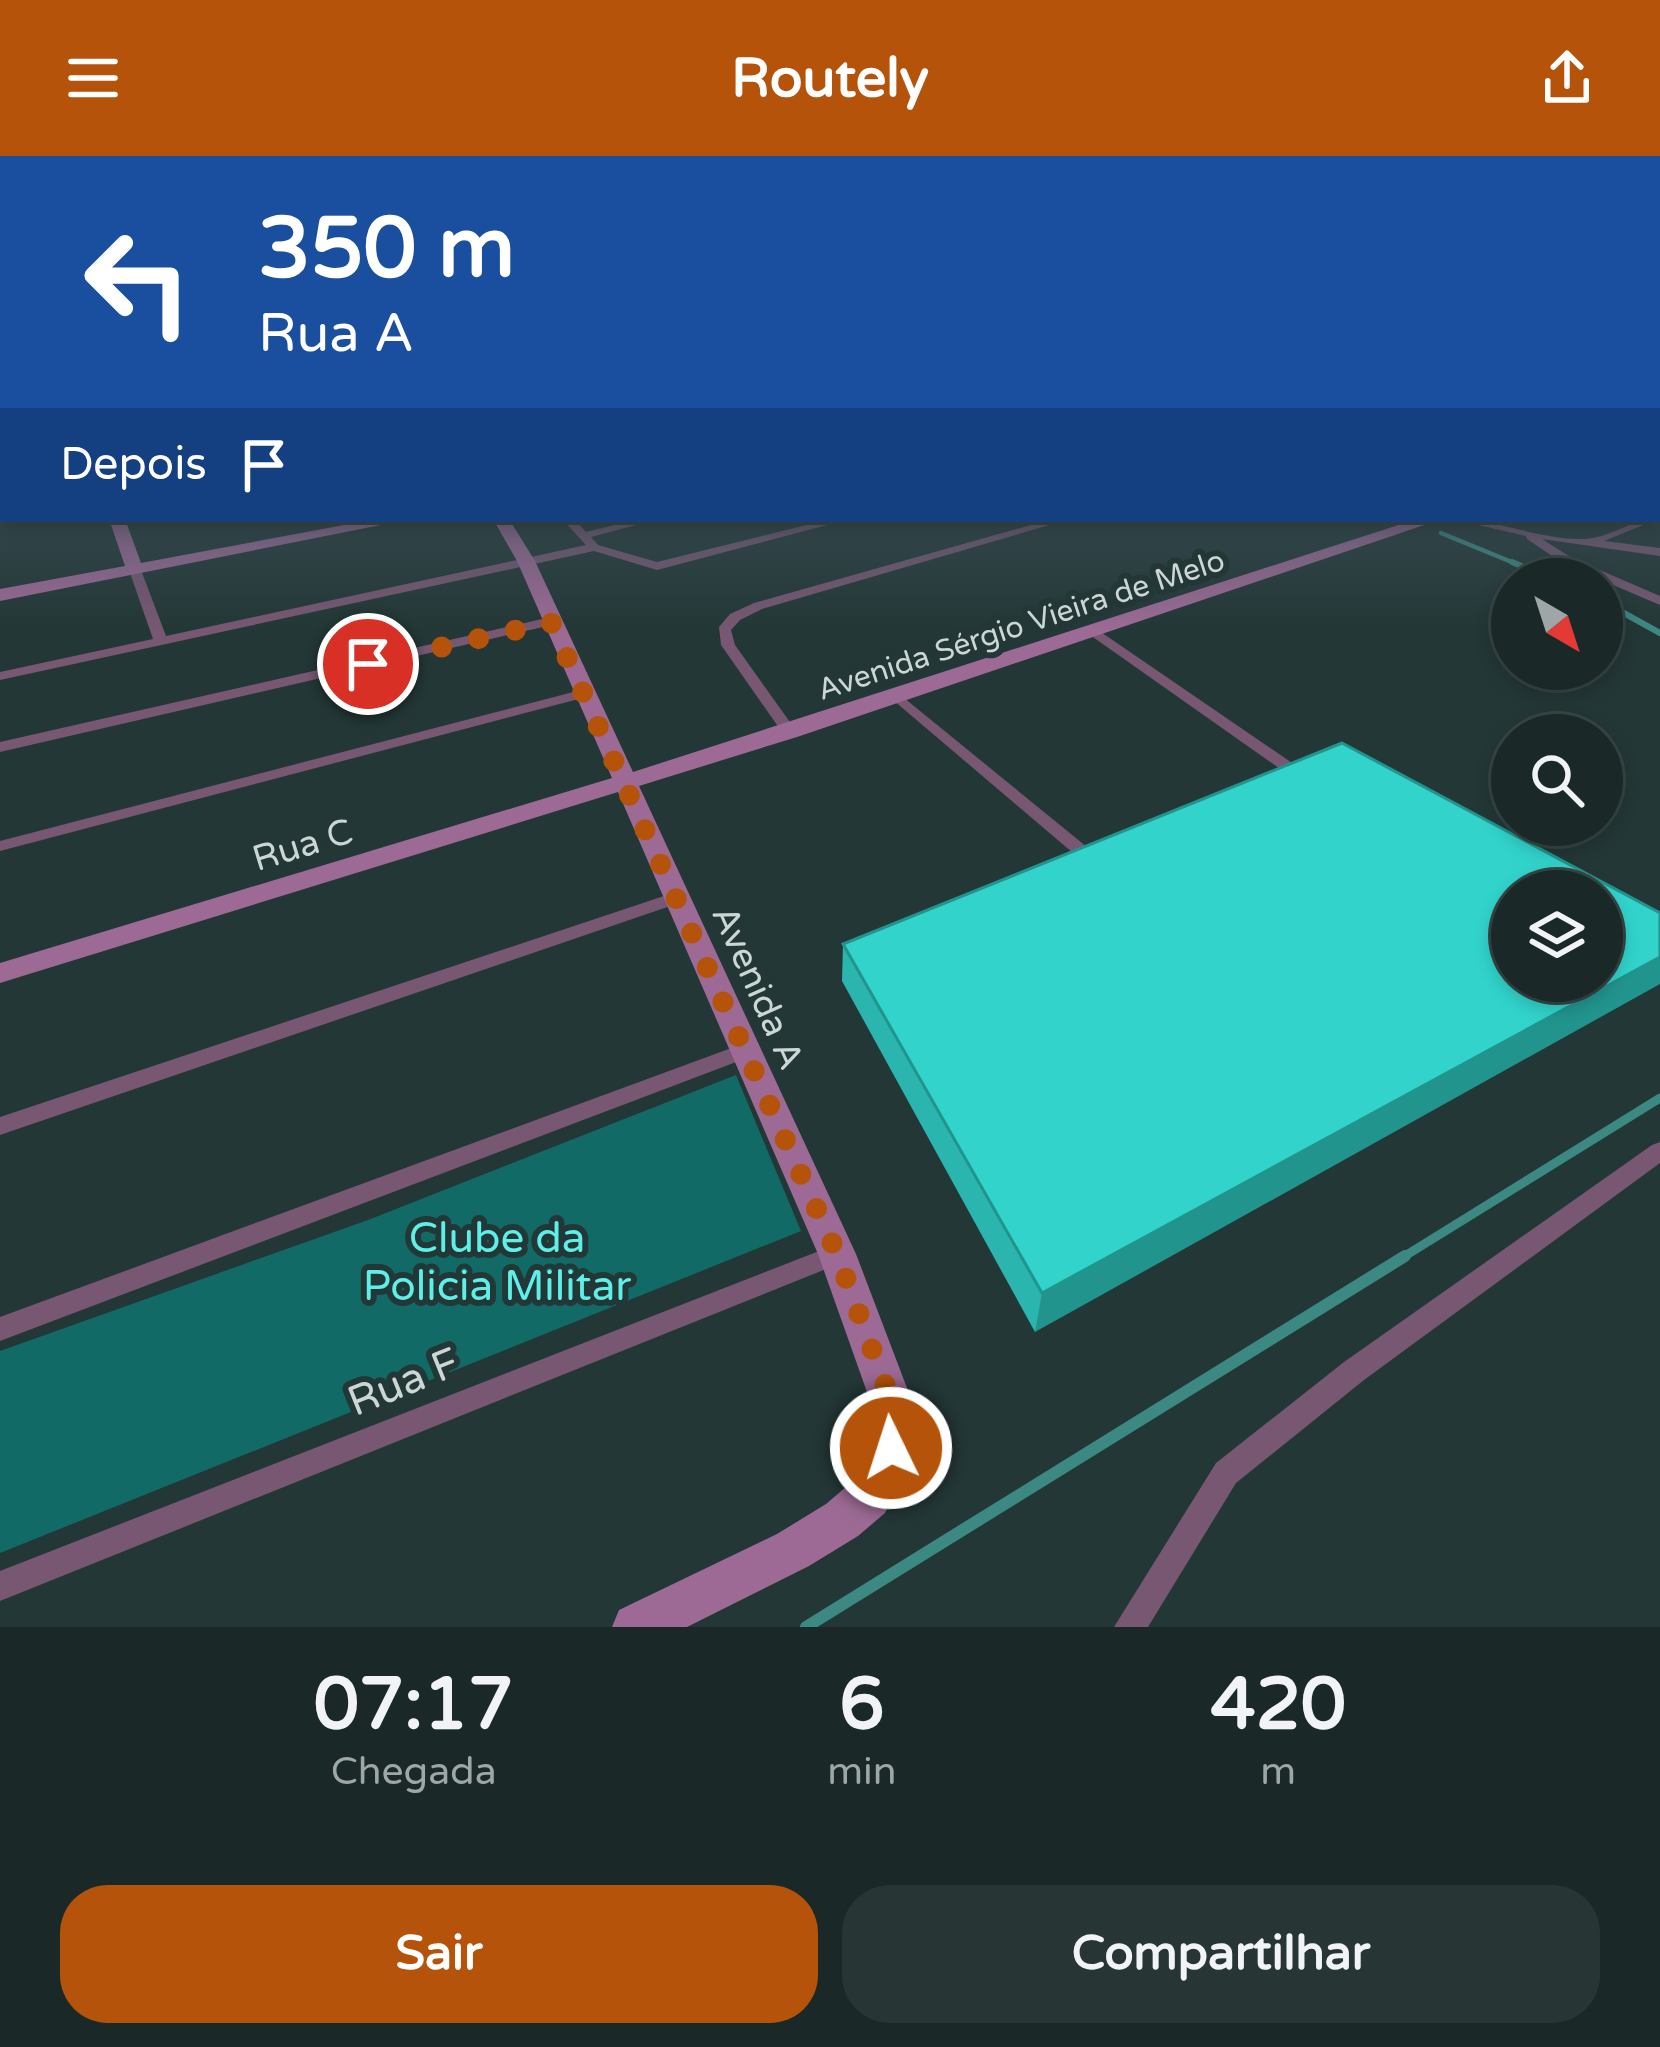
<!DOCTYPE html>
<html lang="pt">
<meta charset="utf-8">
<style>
body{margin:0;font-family:"Varela Round",sans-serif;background:#273534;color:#f1f3f6;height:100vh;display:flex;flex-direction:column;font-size:45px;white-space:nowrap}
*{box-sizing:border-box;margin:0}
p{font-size:39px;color:#9fa6a8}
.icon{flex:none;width:66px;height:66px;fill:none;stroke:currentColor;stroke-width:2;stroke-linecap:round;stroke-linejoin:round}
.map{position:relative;height:1471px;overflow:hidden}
.sheet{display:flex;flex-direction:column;background:#1a2928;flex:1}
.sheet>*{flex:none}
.top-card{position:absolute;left:0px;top:0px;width:1662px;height:366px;box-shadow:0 6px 18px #0003,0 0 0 3px #384545;background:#1a4fa0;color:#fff;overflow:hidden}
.needle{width:78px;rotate:141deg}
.fabs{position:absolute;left:1491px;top:402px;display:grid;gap:24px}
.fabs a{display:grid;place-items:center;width:132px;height:132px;border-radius:50%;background:#1a2928;box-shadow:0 6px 18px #0003,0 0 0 3px #384545;font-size:60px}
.pin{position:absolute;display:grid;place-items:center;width:102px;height:102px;color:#fff;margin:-51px;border:6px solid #fff;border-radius:50%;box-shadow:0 3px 12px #0007}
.me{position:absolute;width:132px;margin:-66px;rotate:356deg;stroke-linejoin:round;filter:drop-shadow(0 0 9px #0008)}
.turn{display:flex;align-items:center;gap:42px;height:252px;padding:0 60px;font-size:54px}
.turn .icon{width:156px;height:156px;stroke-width:2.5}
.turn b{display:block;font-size:84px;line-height:102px}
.then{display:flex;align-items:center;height:114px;padding:0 60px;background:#0003;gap:24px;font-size:45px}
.eta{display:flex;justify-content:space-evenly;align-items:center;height:204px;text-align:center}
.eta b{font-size:72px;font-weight:700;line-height:84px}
.cta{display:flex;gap:24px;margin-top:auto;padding:24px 60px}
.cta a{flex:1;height:138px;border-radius:48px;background:#b45309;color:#fff;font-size:48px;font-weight:700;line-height:138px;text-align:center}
.cta a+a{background:#273534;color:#f1f3f6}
header{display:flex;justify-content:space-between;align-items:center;height:156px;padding:0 60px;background:#b45309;color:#fff;font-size:54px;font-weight:700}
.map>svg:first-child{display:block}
.green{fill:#116a66}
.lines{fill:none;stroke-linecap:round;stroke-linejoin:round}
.stream-far3{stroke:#3c8984;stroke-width:4.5}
.stream-far2{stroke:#3c8984;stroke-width:6}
.stream-far1{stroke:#3c8984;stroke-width:9}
.stream{stroke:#3c8984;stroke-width:12}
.street{fill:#775772;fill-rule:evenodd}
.secondary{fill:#9c6a95;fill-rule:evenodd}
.primary{fill:#b979b0;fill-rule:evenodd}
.wall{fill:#2ab5af}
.shaded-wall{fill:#22948e}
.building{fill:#31d3cb;stroke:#22948e;stroke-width:3;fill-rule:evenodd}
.route{stroke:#b45309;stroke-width:21;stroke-dasharray:0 37.8}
.labels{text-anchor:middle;stroke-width:12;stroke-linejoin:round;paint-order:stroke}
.far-street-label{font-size:30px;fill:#cbd6d5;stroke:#233736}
.street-label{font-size:36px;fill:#cbd6d5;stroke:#233736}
.near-park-label{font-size:42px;fill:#5cf0e8;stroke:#233736}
.near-street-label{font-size:42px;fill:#cbd6d5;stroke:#233736}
</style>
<header><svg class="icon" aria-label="menu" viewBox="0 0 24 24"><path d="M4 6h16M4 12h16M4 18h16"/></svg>Routely<svg class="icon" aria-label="share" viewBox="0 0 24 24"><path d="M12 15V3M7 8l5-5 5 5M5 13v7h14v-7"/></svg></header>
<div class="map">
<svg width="1660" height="1471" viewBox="0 0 1660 1471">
<rect width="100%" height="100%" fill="#233736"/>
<!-- green -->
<path class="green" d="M736 919 801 1075 0 1397V1195L368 1064Z"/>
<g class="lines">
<!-- stream-far3 -->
<path class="stream-far3" d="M1441 377 1519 409"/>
<!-- stream-far2 -->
<path class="stream-far2" d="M1512 406 1552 423
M1602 445 1660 477"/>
<!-- stream-far1 -->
<path class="stream-far1" d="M1400 1103 1660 942"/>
<!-- stream -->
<path class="stream" d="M806 1471 1405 1100"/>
<!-- street -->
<path class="street" d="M562 363H574L586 376 639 363H659L591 381 598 389 657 406 831 363H850L657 414 594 395 0 524V516L153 483 129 414 131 411 141 414 166 480 586 389Z
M1052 363H1070L762 453 740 464 731 474 735 489 797 576 794 579H784L721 489 719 471 730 458 754 447Z
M1452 363C1497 363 1540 384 1585 383 1609 382 1632 363 1658 363L1604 385 1660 392V400L1542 383 1572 402 1660 440V449L1564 408 1527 383 1526 380Z
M551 461 556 462V468L0 596V586Z
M1095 472 1298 611 1300 614 1298 617H1286L1090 479 1088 476Z
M585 533 590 534V540L0 695V685Z
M898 537 1098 700 1101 704 1098 708H1086L893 544 891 541Z
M676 736 685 742 682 746 0 979V961Z
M745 887 752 890 755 895 752 900 0 1185V1161Z
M1660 986V1007L1364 1224 1236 1327 1148 1471H1114L1216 1307 1344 1206 1652 989Z
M837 1088 846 1091 849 1098 846 1105 0 1445V1415Z"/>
<!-- secondary -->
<path class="secondary" d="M1659 284H1660V292H1659Z
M109 363H125L141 407 376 363H411L0 445V433L125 410Z
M493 363H509L535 405 633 616 1417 363H1442L797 581 639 630 856 1098 915 1253 912 1292 898 1330 885 1357 858 1380 809 1410 687 1471H612L619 1454 777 1378 826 1348 853 1325 865 1304 873 1253 818 1098 618 636 0 827V807L612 622 517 405Z"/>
<!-- primary -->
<path class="primary" d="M0 298H3V308H0Z"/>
</g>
<!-- wall -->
<path class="wall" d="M1342 587 1035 1176 842 825 843 788Z"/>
<!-- shaded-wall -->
<path class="shaded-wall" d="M1660 801V828L1035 1176 1042 1137Z"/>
<!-- building -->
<path class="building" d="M1342 587 1660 757V801L1042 1137 843 788ZM1512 735H1602V825H1512Z"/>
<!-- sky -->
<linearGradient id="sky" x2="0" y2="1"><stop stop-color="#131e1e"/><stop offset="0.57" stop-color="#3f535d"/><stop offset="1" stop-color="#3f535d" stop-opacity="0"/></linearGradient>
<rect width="1660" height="475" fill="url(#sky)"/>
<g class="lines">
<!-- route -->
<path class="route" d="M368 508 551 466 837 1098 894 1253 891 1292"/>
</g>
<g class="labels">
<!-- far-street labels -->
<g class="far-street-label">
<text transform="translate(1021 469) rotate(-18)" y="10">Avenida Sérgio Vieira de Melo</text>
</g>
<!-- street labels -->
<g class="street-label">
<text transform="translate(302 688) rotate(-17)" y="13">Rua C</text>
<text transform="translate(759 831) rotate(66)" y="13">Avenida A</text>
</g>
<!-- near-park labels -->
<g class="near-park-label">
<text x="497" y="1096">Clube da<tspan x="497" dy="48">Policia Militar</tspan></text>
</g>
<!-- near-street labels -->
<g class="near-street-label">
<text transform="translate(403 1225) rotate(-22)" y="15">Rua F</text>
</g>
</g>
</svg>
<div class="fabs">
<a><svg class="needle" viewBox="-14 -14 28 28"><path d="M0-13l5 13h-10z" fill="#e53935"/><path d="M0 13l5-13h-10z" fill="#9fa6a8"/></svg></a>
<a><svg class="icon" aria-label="search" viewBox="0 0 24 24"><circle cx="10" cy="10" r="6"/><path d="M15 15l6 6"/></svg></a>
<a><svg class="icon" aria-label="layers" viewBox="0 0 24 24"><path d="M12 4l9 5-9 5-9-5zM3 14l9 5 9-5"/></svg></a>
</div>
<div class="pin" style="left:368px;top:508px;background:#d93025"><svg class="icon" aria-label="arrive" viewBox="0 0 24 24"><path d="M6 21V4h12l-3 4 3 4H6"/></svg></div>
<svg class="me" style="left:891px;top:1292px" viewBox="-20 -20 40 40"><circle r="17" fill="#b45309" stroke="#fff" stroke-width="3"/><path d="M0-11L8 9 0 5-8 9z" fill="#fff"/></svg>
<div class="top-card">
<div class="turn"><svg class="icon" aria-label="left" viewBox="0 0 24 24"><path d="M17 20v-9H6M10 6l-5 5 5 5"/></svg><div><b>350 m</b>Rua A</div></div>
<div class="then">Depois<svg class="icon" aria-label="arrive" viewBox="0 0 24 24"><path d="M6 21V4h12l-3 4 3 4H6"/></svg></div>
</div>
</div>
<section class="sheet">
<div class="eta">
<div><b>07:17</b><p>Chegada</p></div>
<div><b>6</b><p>min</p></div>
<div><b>420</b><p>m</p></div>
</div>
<div class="cta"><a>Sair</a><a>Compartilhar</a></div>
</section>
